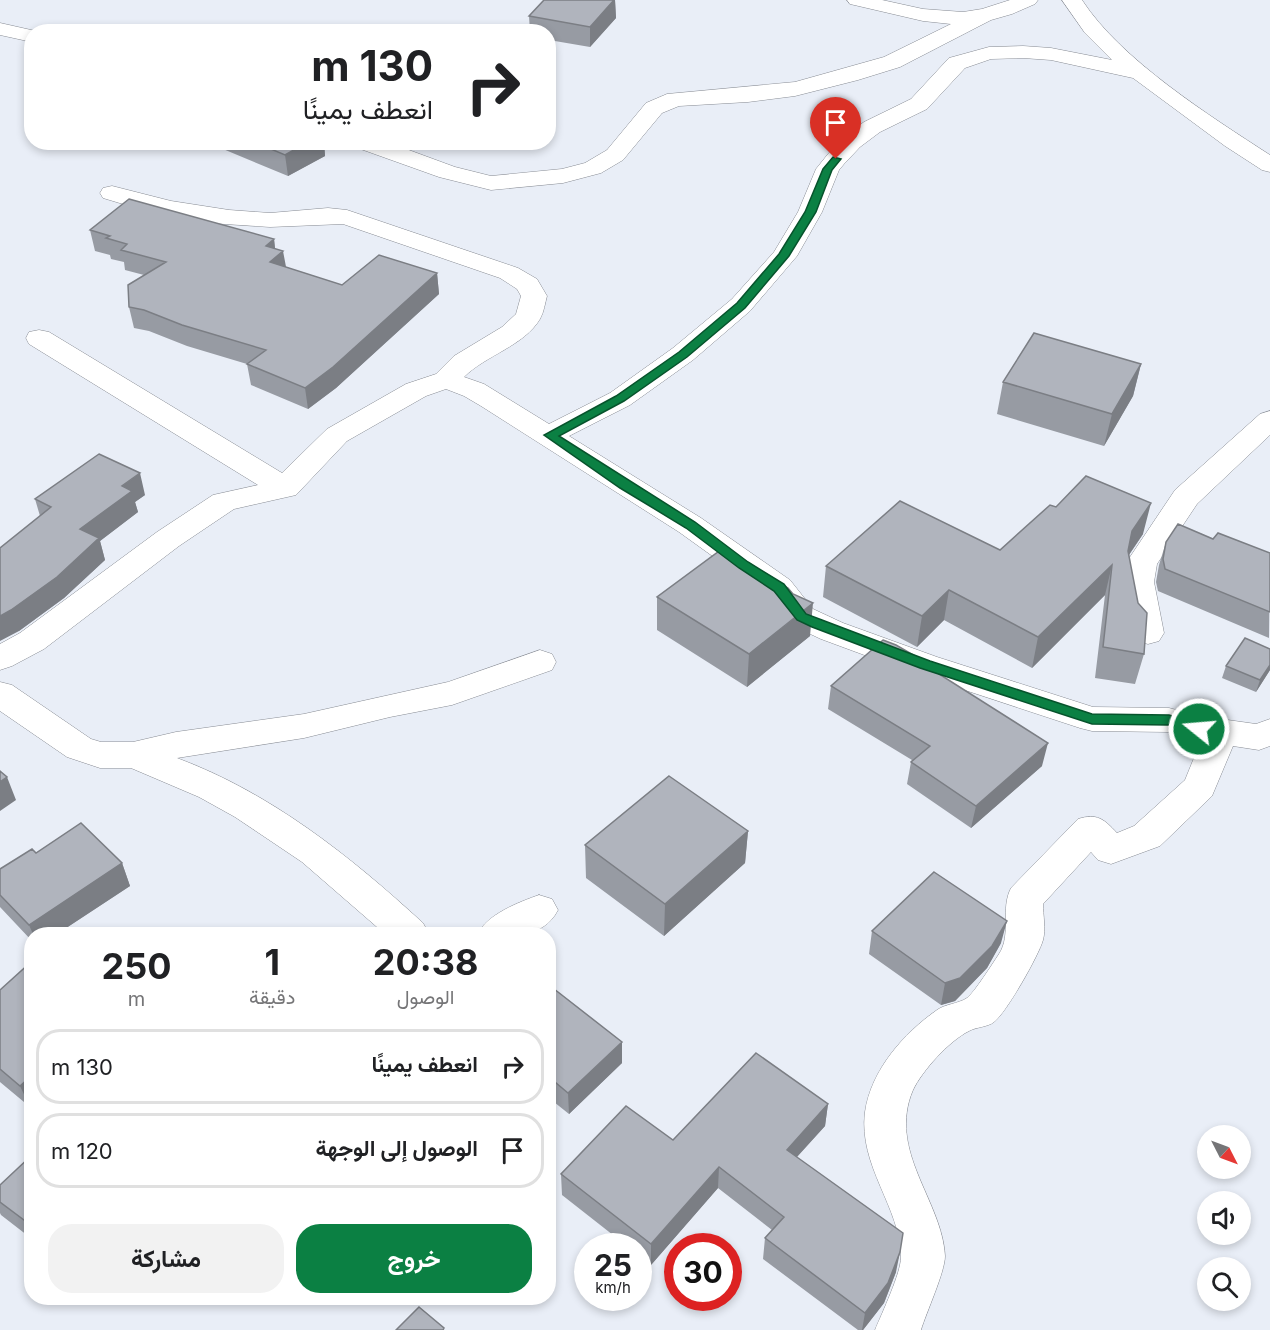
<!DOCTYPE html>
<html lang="ar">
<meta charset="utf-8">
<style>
body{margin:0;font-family:Inter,Vazirmatn,sans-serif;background:#f2f2f2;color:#202124;direction:rtl;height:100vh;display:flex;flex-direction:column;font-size:22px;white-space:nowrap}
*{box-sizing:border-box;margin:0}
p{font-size:20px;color:#757577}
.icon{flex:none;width:33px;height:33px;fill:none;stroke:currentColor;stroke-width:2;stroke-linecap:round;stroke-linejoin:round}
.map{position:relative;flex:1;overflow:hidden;direction:ltr}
.details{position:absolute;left:24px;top:927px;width:532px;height:378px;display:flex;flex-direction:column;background:#fff;border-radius:24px;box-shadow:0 3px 9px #0003;direction:rtl}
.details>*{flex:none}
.top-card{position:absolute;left:24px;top:24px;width:532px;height:126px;border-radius:24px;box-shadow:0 3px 9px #0003;direction:rtl;background:#fff;color:#202124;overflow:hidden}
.needle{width:39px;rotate:132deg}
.tools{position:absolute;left:1197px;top:1125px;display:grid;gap:12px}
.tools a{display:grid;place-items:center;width:54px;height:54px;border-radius:50%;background:#fff;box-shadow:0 3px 9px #0003;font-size:30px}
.speed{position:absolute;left:574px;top:1233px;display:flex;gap:12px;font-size:30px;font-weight:700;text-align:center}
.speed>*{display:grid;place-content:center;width:78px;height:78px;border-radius:50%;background:#fff;box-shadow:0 3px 9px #0003;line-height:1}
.speed small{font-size:15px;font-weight:400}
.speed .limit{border:9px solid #d22;background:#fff;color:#111}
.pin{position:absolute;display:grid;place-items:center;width:51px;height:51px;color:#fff;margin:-62px -26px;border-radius:50% 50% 50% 0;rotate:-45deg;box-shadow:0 0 6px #0007}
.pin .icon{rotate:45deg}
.me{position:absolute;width:66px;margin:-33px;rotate:287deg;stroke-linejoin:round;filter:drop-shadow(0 0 4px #0008)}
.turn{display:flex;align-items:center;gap:21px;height:126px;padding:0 24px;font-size:27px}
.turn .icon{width:78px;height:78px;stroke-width:2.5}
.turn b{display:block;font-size:42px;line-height:51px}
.eta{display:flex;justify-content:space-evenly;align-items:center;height:102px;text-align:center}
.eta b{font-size:36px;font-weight:700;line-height:42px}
.button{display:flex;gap:12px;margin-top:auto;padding:12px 24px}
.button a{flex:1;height:69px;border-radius:24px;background:#0b8043;color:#fff;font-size:24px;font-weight:700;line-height:69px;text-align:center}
.button a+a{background:#f2f2f2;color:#202124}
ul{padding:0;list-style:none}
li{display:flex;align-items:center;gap:18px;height:75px;margin:0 12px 9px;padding:0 12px;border:3px solid #e0e0e0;border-radius:24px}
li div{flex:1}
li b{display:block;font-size:22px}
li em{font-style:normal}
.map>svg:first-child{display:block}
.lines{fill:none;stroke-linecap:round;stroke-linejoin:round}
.minor-casing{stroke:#878b93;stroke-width:1}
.minor{fill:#fff;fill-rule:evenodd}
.wall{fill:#979ba3}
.shaded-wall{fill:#7b7e84}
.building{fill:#b0b4bd;stroke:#7b7e84;stroke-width:1.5}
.route{fill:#0b8043;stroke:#07532c;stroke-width:1.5}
</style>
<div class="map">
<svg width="1270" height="1330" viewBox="0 0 1270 1330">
<rect width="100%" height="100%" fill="#e9eef7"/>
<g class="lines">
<!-- minor casing -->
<g class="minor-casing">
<path id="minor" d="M847 0H882L923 9 963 12 982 9 1010 0H1038L1035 4 1012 14 991 20 900 67 858 80 795 96 748 102 679 106 662 113 623 160 601 173 563 183 491 190 439 177 355 147 352 142H387L455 167 491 176 562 169 585 163 607 150 646 103 667 94 795 82 884 57 951 24 923 21 850 4Z
M1062 0H1082C1121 60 1210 116 1270 155V172L1262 170 1225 146 1133 78 1051 60 1023 58 991 59 965 68 927 109 880 132 860 147 844 164 839 170 822 212 797 256 750 311 693 360 630 405 569 436 701 518 790 580 813 609 843 623 937 657 1093 707 1169 708 1199 716 1256 724 1270 719V746L1259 750 1233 746 1212 796 1160 846 1111 864 1098 860 1091 852 1043 904C1043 915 1046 929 1043 940 1039 955 1006 1013 994 1022 988 1027 976 1027 969 1031 949 1041 922 1071 913 1090 887 1151 942 1200 945 1256 945 1272 926 1313 921 1330H875C882 1313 901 1273 901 1257 901 1208 858 1166 865 1112 871 1070 904 1033 937 1010 945 1004 958 1004 967 998 974 993 993 963 999 954 1012 934 1000 909 1011 888L1078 819C1097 813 1104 819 1117 833L1134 826 1185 780 1198 748 1187 738 1169 732 1092 731 1080 728 913 673 821 639 791 625 768 596 679 532 481 406 464 396 446 389 426 396 347 441 296 495 234 509 179 546 44 649 12 666 0 670V644L20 633 157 532 213 495 258 485 29 344 26 338 29 332 39 330 49 332 282 473 327 429 406 384 436 374 454 356 502 327 516 314 521 296 517 289 500 278 343 224 270 227 209 223 123 204 103 198 100 193 103 188 112 186 171 201 229 210 270 213 328 208 347 210 518 268 537 279 547 296C545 303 544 312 540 319 524 346 486 355 464 377L484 384 549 424 610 393 673 348 732 299 774 252 798 212 816 169 828 154 844 137 864 122 911 99 949 58 989 47 1023 46 1051 48 1112 60 1085 33Z
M0 23 40 32H32V42L0 35Z
M1270 411V435L1197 504 1157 564 1154 582 1164 633 1159 641 1148 644 1137 641 1132 633 1122 582 1126 563 1175 490 1260 414Z
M540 650 552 654 556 662 552 670 452 705 390 717 304 738 177 758C271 793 350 856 423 923L429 934H385L302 862 235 817 199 797 131 768H100L67 757 0 711V682L12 685 91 739 101 742H133L176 732 304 714 448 682Z
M539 895 552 899 558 910C542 941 508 934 478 934 486 915 519 902 539 895Z"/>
</g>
<!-- minor -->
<use href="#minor" class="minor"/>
</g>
<!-- wall -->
<path class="wall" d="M544 0H615L616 18 590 47 549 40V32H530L529 16Z
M218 142H324L325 156 288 176 223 149Z
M90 230 274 239 275 249 286 267 342 285 437 273 439 294 336 388 308 409 251 385 247 364 187 346 149 331 134 328 129 307 144 275 125 270 124 262 111 259 110 255 95 251Z
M1141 364 1133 396 1104 446 997 414 1003 382Z
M145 495 135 502 138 512 100 541 105 560 64 598 19 631 40 516 35 499Z
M1143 534 1129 555 1144 654 1135 684 1095 678 1105 595 1032 668 944 620 917 647 823 597 826 566 1000 550Z
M1213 539 1270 553 1269 638 1158 591 1156 582 1159 565 1166 542Z
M657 597 810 636 747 687 657 630Z
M1270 649V670L1256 692 1222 678 1226 666Z
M941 675 1042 766 971 828 907 784 911 762 912 760 828 709 831 686Z
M748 831 745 863 664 936 586 878 585 845Z
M122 863 130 886 57 934H32V941L0 907V869Z
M872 931 1001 943 987 968 955 1001 941 1005 869 954Z
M549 985 622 1042V1063L569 1114 549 1098Z
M0 990 30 1107 0 1082Z
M828 1104 825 1126 797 1157 896 1272 884 1303 863 1330H858L763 1259 765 1238 772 1230 718 1188 651 1265 639 1256V1246H627L562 1195 561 1174Z
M32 1155V1239L1 1215 0 1213V1185Z"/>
<!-- shaded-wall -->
<path class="shaded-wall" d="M614 0H615L616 18 590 47V27Z
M308 142H324L325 156 288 176 285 155Z
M274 239 276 257 283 251 287 272 269 266 266 246Z
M437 273 439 294 336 388 308 409 305 388Z
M1141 364 1133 396 1104 446 1112 414Z
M140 473 145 495 135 502 138 512 100 541 105 560 64 598 19 631 0 641V616L80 529 122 486Z
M1151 503 1143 534 1124 562 1132 531Z
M1112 565 1105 595 1032 668 1038 637Z
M949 590 944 620 917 647 922 616Z
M813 603 810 636 747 687 749 654Z
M1270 665V670L1256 692 1260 680Z
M1048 743 1042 766 971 828 976 806Z
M7 777 16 800 0 811V782Z
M748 831 745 863 664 936 665 904Z
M122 863 130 886 57 934H33L29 925Z
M1007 921 1001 943 987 968 955 1001 941 1005 945 983Z
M622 1042V1063L569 1114 568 1093Z
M32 1075V1106L30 1107 20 1086Z
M828 1104 825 1126 784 1171 787 1150Z
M719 1167 718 1188 651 1265V1244Z
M900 1252 896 1272 884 1303 863 1330H862L865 1313Z"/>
<!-- building -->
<path class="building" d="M544 0H614L590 27 529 16Z
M254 142H308L285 155Z
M129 199 274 239 266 246 283 251 270 262 342 285 379 255 437 273 333 367 305 388 247 364 266 350 182 325 144 310 129 307 128 285 166 262 121 250 127 244 106 238 110 236 90 230Z
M1034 333 1141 364 1112 414 1003 382Z
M99 454 140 473 122 486 132 491 80 529 99 538 57 577 11 610 0 616V548L51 507 35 499Z
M1086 476 1151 503 1132 531 1128 551 1138 603 1147 613 1144 654 1103 647 1112 565 1038 637 949 590 922 616 826 566 900 501 1000 550 1050 505 1056 507Z
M1178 524 1213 539 1218 533 1270 553V612L1165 569 1163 559 1166 542Z
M722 549 788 588 793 594 813 603 749 654 657 597Z
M1245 638 1270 649V665L1260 680 1226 666Z
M883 640 896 645 941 671 939 674 1048 743 976 806 911 762 930 746 831 686Z
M0 771 7 777 0 782Z
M669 776 748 831 665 904 585 845Z
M81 823 122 863 29 925 0 895V869L32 849 36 853Z
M934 872 1007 921 992 946 960 978 945 983 872 931Z
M31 962 32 1075 20 1086 0 1069V990Z
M549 985 622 1042 568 1093 549 1077Z
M756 1053 828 1104 787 1150 903 1233 900 1252 888 1283 865 1313 765 1238 784 1217 719 1167 651 1244 561 1174 626 1106 673 1140Z
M32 1155V1226L0 1202V1185Z
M419 1307 444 1328 443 1330H396Z"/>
<!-- route -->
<path class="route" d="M833 157 841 159 832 170 816 212 789 256 745 308 687 357 624 401 559 436 695 522 748 562 784 584 806 614 822 620 930 661 1092 714 1169 715 1204 725 1206 729 1204 733 1199 734 1169 725 1092 724 920 668 812 627 797 620 774 591 739 568 686 528 620 488 544 435 616 396 679 352 737 303 779 254 805 212 823 169Z"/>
</svg>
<div class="tools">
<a><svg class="needle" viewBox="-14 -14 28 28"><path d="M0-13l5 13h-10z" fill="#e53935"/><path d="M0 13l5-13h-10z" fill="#757577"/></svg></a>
<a><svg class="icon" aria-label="sound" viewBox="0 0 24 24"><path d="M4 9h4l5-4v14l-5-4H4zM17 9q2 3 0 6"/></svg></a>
<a><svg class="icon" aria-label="search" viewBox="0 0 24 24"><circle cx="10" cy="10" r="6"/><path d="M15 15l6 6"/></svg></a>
</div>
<div class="speed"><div>25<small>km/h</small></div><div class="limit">30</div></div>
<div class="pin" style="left:836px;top:159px;background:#d93025"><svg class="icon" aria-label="arrive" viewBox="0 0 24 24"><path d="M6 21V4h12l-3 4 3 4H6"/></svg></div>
<svg class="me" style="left:1199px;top:729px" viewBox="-20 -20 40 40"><circle r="17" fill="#0b8043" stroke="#fff" stroke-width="3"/><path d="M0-11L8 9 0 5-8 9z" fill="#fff"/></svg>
<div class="top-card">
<div class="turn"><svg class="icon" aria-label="right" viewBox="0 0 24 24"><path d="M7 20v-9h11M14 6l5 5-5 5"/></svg><div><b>130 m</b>انعطف يمينًا</div></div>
</div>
<section class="details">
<div class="eta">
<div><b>20:38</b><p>الوصول</p></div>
<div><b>1</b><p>دقيقة</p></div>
<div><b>250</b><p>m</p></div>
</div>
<ul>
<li><svg class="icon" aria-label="right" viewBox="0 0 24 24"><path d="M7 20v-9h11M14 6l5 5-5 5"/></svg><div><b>انعطف يمينًا</b></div><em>130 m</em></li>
<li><svg class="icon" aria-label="arrive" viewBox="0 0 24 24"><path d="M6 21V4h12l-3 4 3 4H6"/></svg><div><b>الوصول إلى الوجهة</b></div><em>120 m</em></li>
</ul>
<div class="button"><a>خروج</a><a>مشاركة</a></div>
</section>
</div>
